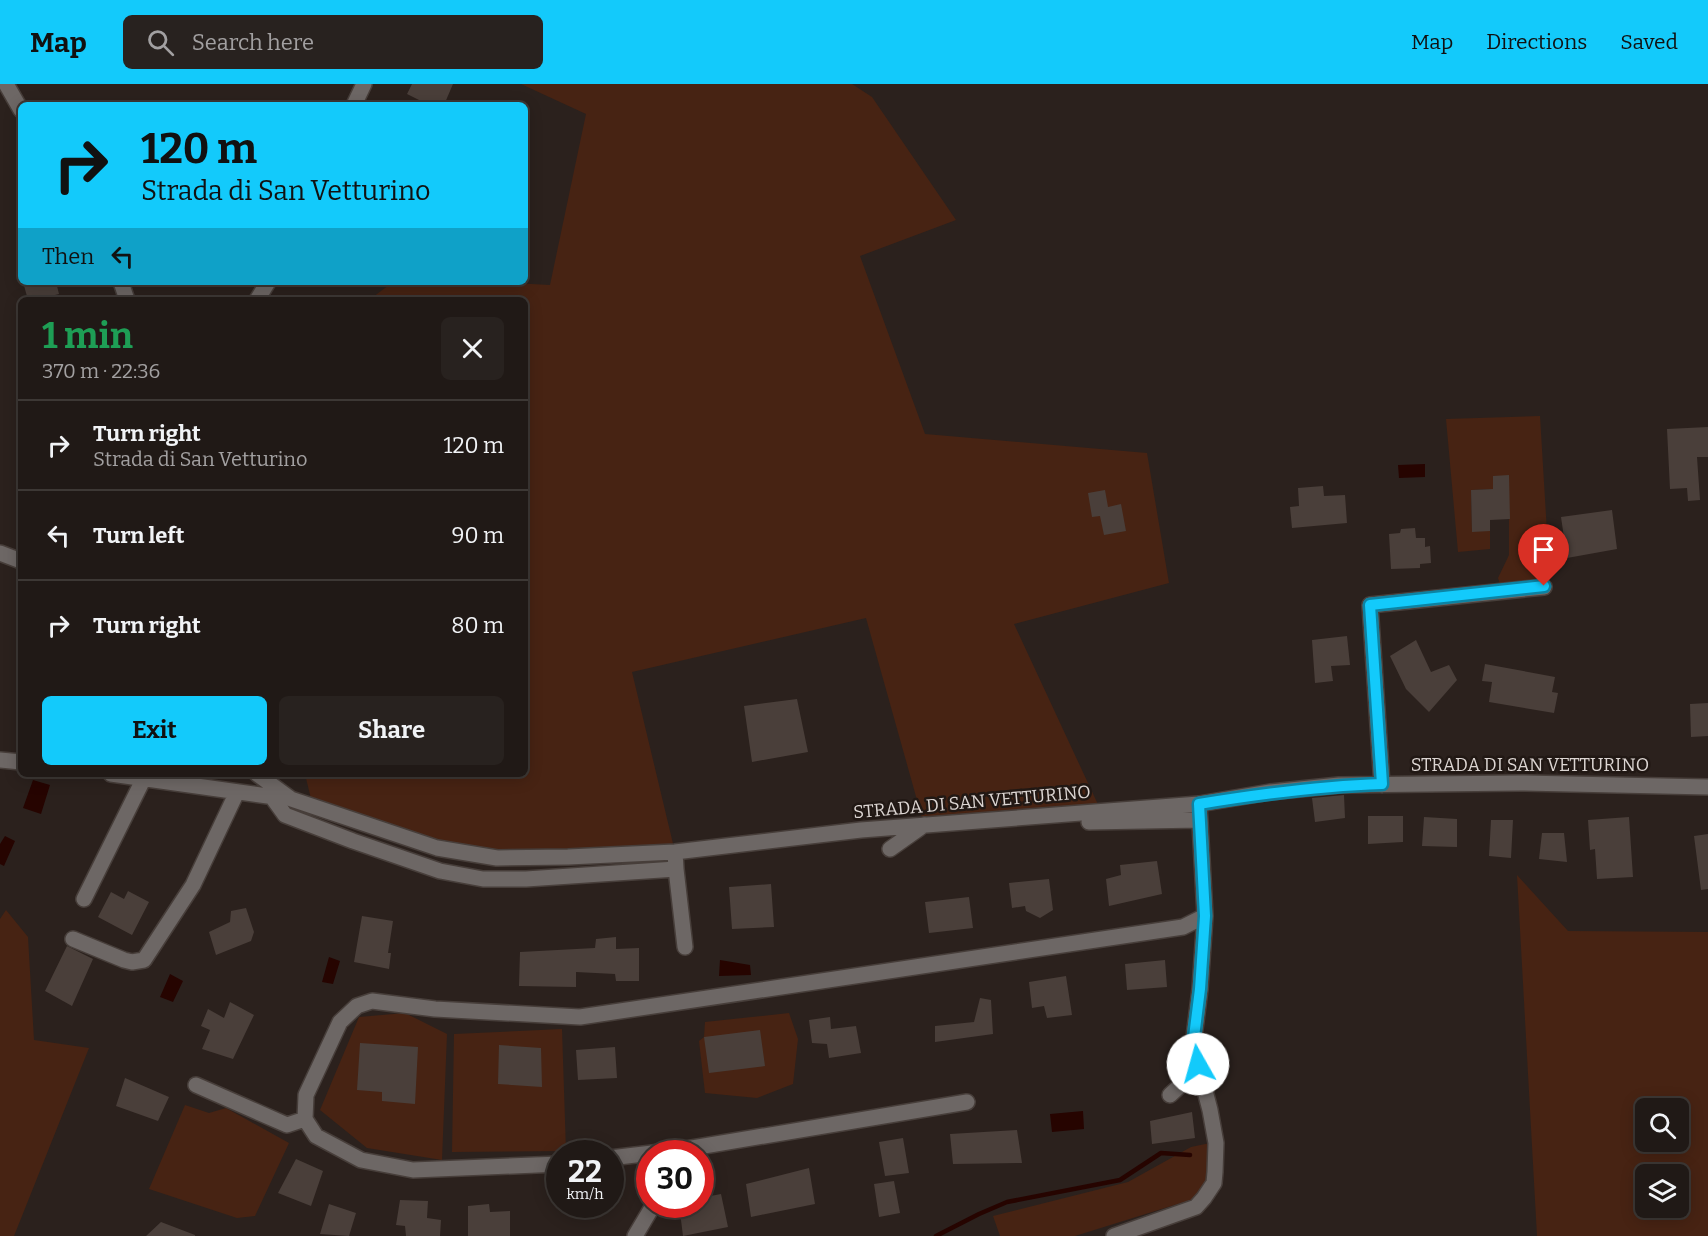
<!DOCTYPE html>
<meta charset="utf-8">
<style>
body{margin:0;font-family:Bitter,serif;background:#28221f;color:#f1f3f6;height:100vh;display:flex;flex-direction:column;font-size:22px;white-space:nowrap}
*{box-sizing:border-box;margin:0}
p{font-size:20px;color:#a2a0a1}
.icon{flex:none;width:33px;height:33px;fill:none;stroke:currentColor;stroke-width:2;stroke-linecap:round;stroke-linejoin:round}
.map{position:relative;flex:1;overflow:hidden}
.side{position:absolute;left:18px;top:213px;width:510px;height:480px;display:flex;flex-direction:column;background:#201916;border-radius:9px;box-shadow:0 3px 15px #0003,0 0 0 2px #3d3835}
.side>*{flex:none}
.hud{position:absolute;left:18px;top:18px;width:510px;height:183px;border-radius:9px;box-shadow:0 3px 15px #0003,0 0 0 2px #3d3835;background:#13cafb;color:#111;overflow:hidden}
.tools{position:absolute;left:1635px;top:1014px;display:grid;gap:12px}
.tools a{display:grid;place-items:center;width:54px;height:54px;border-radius:9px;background:#201916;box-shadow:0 3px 15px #0003,0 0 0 2px #3d3835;font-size:30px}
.speed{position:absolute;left:546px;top:1056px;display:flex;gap:12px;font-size:30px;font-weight:700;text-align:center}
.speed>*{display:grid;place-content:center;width:78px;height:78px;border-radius:50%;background:#201916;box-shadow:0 3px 15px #0003,0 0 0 2px #3d3835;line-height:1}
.speed small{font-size:15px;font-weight:400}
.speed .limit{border:9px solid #d22;background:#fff;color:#111}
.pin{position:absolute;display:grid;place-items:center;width:51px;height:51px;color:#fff;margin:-62px -26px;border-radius:50% 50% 50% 0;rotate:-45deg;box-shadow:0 0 6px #0007}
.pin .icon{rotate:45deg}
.me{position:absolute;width:66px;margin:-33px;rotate:353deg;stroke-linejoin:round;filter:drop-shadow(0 0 4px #0008)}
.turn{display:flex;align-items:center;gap:21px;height:126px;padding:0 24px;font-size:27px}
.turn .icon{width:78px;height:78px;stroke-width:2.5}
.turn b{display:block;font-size:42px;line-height:51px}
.then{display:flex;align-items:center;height:57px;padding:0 24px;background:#0003;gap:12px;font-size:22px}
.round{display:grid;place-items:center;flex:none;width:63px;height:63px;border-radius:9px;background:#28221f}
.head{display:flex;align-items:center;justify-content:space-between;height:102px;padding:0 24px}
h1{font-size:36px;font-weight:700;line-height:45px;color:#1e9e55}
.button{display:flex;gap:12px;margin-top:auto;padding:12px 24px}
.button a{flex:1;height:69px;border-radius:9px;background:#13cafb;color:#111;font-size:24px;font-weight:700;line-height:69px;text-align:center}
.button a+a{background:#28221f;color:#f1f3f6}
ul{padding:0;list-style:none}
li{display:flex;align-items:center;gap:18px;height:90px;padding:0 24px;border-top:2px solid #3d3835}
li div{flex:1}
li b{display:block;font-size:22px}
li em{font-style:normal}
header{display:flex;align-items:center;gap:36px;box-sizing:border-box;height:84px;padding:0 30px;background:#13cafb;color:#111}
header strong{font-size:28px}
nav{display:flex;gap:33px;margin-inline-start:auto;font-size:21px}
.search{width:420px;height:54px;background:#28221f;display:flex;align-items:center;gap:15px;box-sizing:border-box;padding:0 21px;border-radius:9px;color:#a2a0a1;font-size:22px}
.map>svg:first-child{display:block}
.green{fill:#472313;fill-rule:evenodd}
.water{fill:#260400}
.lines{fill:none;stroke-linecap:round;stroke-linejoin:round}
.stream{stroke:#260400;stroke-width:4.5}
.building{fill:#4a3f3a}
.minor-casing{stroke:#473e3a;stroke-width:18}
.minor{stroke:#6d6765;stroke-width:15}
.route-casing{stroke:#0c83a3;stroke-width:15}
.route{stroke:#13cafb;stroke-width:10}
.labels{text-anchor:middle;stroke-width:5;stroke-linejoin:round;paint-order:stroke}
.street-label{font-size:18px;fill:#dcd5d2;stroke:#211814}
</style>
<header>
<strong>Map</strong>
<div class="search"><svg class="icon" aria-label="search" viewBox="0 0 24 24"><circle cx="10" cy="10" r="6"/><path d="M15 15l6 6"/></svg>Search here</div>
<nav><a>Map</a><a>Directions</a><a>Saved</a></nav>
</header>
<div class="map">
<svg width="1708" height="1152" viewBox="0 0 1708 1152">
<rect width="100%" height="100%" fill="#2b211d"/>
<!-- green -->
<path class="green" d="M521 0H852L872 13 956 136 860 172 925 350 1147 369 1169 499 1014 540 1101 727 924 741 866 534 632 588 675 768 497 774 313 723 305 690H525V216H369L393 198H493L550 201 586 30Z
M1540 332 1550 498 1501 503 1498 494 1509 471V392H1493V405L1471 406 1472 447H1490V465L1458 468 1446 335Z
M1517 791 1568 847 1708 848V1152H1537ZM1646 1024H1678V1058H1646ZM1646 1090H1678V1124H1646Z
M6 826 28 853 34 956 89 964 14 1152H0V835Z
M405 929 447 950 442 1076 367 1064 320 1026 359 933Z
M789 929 798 955 793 1000 757 1014 705 1009 699 957 704 953 705 938Z
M562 945 566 1067 452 1068 454 950Z
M185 1021 209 1029 226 1024 289 1059 255 1132 237 1134 149 1105Z
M1210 1059 1206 1102 1197 1114 1075 1152H1000L993 1132 1128 1098 1191 1063Z"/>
<!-- water -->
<path class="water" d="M1425 380V393L1399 394 1398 381Z
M33 696 50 701 41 730 23 724Z
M5 752 15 757 4 782 0 780V760Z
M329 873 340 877 333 900 322 898Z
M720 876 750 881 751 891 719 892Z
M170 890 183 897 173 918 160 913Z
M1083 1027 1084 1045 1052 1048 1050 1030Z"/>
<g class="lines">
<!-- stream -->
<path class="stream" d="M936 1152 979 1130 1007 1118 1120 1096 1161 1069 1190 1071"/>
</g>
<!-- building -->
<path class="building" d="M412 0H453L444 21H429L407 10Z
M23 198H56L59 210 51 212 52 216H28Z
M1708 343V373H1697L1700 416 1688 417 1687 404 1670 405 1667 345Z
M1509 391 1510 435 1490 436V447L1472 448 1471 406 1493 405V392Z
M1323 402 1324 412 1345 411 1347 439 1292 444 1290 423 1299 422 1298 404Z
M1105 406 1108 423 1121 420 1126 447 1104 451 1100 432 1092 433 1088 409Z
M1612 426 1617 465 1567 474 1561 433Z
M1415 444 1416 454H1425V463L1430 462 1431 479 1420 480V484L1391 485 1389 450 1400 449 1401 445Z
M1347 552 1350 581 1331 582 1333 597 1315 599 1312 556Z
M1416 556 1431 588 1449 581 1457 596 1429 628 1406 605 1390 572Z
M1485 580 1555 593 1552 608 1558 609 1554 629 1489 618 1492 598 1482 597Z
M797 615 808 668 752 678 744 622Z
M1708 619V652L1691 653 1690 620Z
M1344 711 1345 734 1315 738 1312 714Z
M1368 732H1403V758L1368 760Z
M1424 733 1457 735V763L1422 762Z
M1629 733 1633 793 1597 795 1595 765 1590 766 1588 736Z
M1491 736H1513L1511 774 1489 772Z
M1542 749H1564L1567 778 1539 775Z
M1708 750V805L1701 806 1694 752Z
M1157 777 1162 810 1109 822 1106 795 1121 791 1120 781Z
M1049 795 1053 826 1040 834 1026 827 1025 822 1012 824 1009 799Z
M771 800 774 843 732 845 729 803Z
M128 807 149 818 132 851 98 833 111 808 124 815Z
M969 813 973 844 929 849 925 818Z
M246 824 254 848 251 857 216 871 209 848 230 838 231 827Z
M362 832 393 837 388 869H391L389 885 354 878Z
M616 853V865L639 864V897H616L615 890 576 888V903L519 902 520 868 595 864 596 855Z
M67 862 93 875 72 922 45 907Z
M1165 876 1167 903 1127 906 1125 880Z
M1066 892 1072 931 1047 934 1044 922 1032 924 1029 898Z
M980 914 991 916 993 950 935 958V942L974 938Z
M230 918 254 931 233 975 202 965 210 946 201 942 208 925 224 934Z
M830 933 831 945 856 942 861 969 829 974 827 960 812 959 809 936Z
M760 946 765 982 709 989 704 953Z
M360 959 418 963 415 1020 382 1017V1008L357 1006Z
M499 961 541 964 542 1003 498 1000Z
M615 963 617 994 578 996 576 966Z
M125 994 169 1013 158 1037 116 1022Z
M1192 1028 1195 1054 1152 1060 1150 1037Z
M1017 1046 1022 1079 953 1080 950 1050Z
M903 1054 909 1089 885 1092 879 1058Z
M296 1075 323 1087 311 1122 278 1109Z
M809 1084 815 1120 751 1133 746 1100Z
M894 1097 900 1129 879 1133 874 1100Z
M721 1110 728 1143 683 1152 679 1120H700V1114Z
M400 1116 428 1117 427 1134 441 1136 440 1152H406L405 1142 396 1141Z
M329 1120 356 1129 349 1152 320 1150Z
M489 1120 490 1128 510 1127V1152H468V1122Z
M161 1138 195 1151V1152H146Z"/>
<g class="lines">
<!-- minor casing -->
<g class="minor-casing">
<path id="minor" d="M6 0 21 26
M354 21 364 0
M121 198 127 216
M257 216 268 198
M0 469 21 477
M0 676 21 678
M111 690 282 714
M257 690 291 715 437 764 497 774 568 773 675 768 861 746 1199 720 1270 708 1339 701 1521 699 1708 703
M1382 701 1370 521 1544 503
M272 713 285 731 353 757 440 787 483 795H526L676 785 675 768
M1089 738 1199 736
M890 765 924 741
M676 785 685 863
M84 815 144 694
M73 855 124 876 132 878 144 876 193 801 237 708
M196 1001 287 1041 305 1035
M1170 1011 1185 997 1198 980
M610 1074 686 1065 967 1018
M560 1080 413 1086 361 1076 316 1052 305 1035 306 1011 340 938 357 922 372 917 435 925 580 933 1183 843 1205 832 1199 720
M635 1152 654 1120
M1114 1152 1196 1123 1204 1114 1214 1099 1215 1088 1216 1059 1210 1026 1193 961 1200 905 1205 832"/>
</g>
<!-- minor -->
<use href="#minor" class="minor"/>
</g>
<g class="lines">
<!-- route casing -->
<g class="route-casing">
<path id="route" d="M1198 980 1193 961 1200 905 1205 832 1199 720C1260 710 1320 702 1382 700L1370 521 1544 502"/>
</g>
<!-- route -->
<use href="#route" class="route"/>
</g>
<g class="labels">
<!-- street labels -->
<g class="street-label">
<text x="1530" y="687">STRADA DI SAN VETTURINO</text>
<text transform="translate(972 718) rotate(-5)" y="6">STRADA DI SAN VETTURINO</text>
</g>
</g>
</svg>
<div class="tools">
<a><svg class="icon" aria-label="search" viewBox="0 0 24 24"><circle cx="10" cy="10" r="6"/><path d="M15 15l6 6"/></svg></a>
<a><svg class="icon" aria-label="layers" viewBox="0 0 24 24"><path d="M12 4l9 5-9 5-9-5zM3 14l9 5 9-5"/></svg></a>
</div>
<div class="speed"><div>22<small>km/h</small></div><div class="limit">30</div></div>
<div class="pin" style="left:1544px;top:502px;background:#d93025"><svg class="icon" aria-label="arrive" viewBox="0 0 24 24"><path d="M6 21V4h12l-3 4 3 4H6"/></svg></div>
<svg class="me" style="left:1198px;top:980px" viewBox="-20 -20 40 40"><circle r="19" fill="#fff"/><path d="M0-13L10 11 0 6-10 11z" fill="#13cafb"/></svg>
<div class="hud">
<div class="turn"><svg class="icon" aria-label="right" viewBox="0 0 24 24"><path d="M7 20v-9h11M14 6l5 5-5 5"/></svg><div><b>120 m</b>Strada di San Vetturino</div></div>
<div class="then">Then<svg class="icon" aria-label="left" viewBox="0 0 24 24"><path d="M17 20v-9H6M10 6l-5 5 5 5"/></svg></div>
</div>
<section class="side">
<div class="head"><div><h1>1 min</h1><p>370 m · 22:36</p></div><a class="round"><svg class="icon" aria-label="close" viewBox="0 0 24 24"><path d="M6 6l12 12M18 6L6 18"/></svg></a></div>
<ul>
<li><svg class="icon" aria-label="right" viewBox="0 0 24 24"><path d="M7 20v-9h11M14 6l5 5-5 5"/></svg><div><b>Turn right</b><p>Strada di San Vetturino</p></div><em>120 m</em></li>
<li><svg class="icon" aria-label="left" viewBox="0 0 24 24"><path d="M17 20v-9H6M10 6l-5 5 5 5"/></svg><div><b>Turn left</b></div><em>90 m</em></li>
<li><svg class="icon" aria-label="right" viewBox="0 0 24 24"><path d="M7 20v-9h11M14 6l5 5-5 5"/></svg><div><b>Turn right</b></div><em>80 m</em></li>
</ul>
<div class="button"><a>Exit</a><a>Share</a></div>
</section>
</div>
